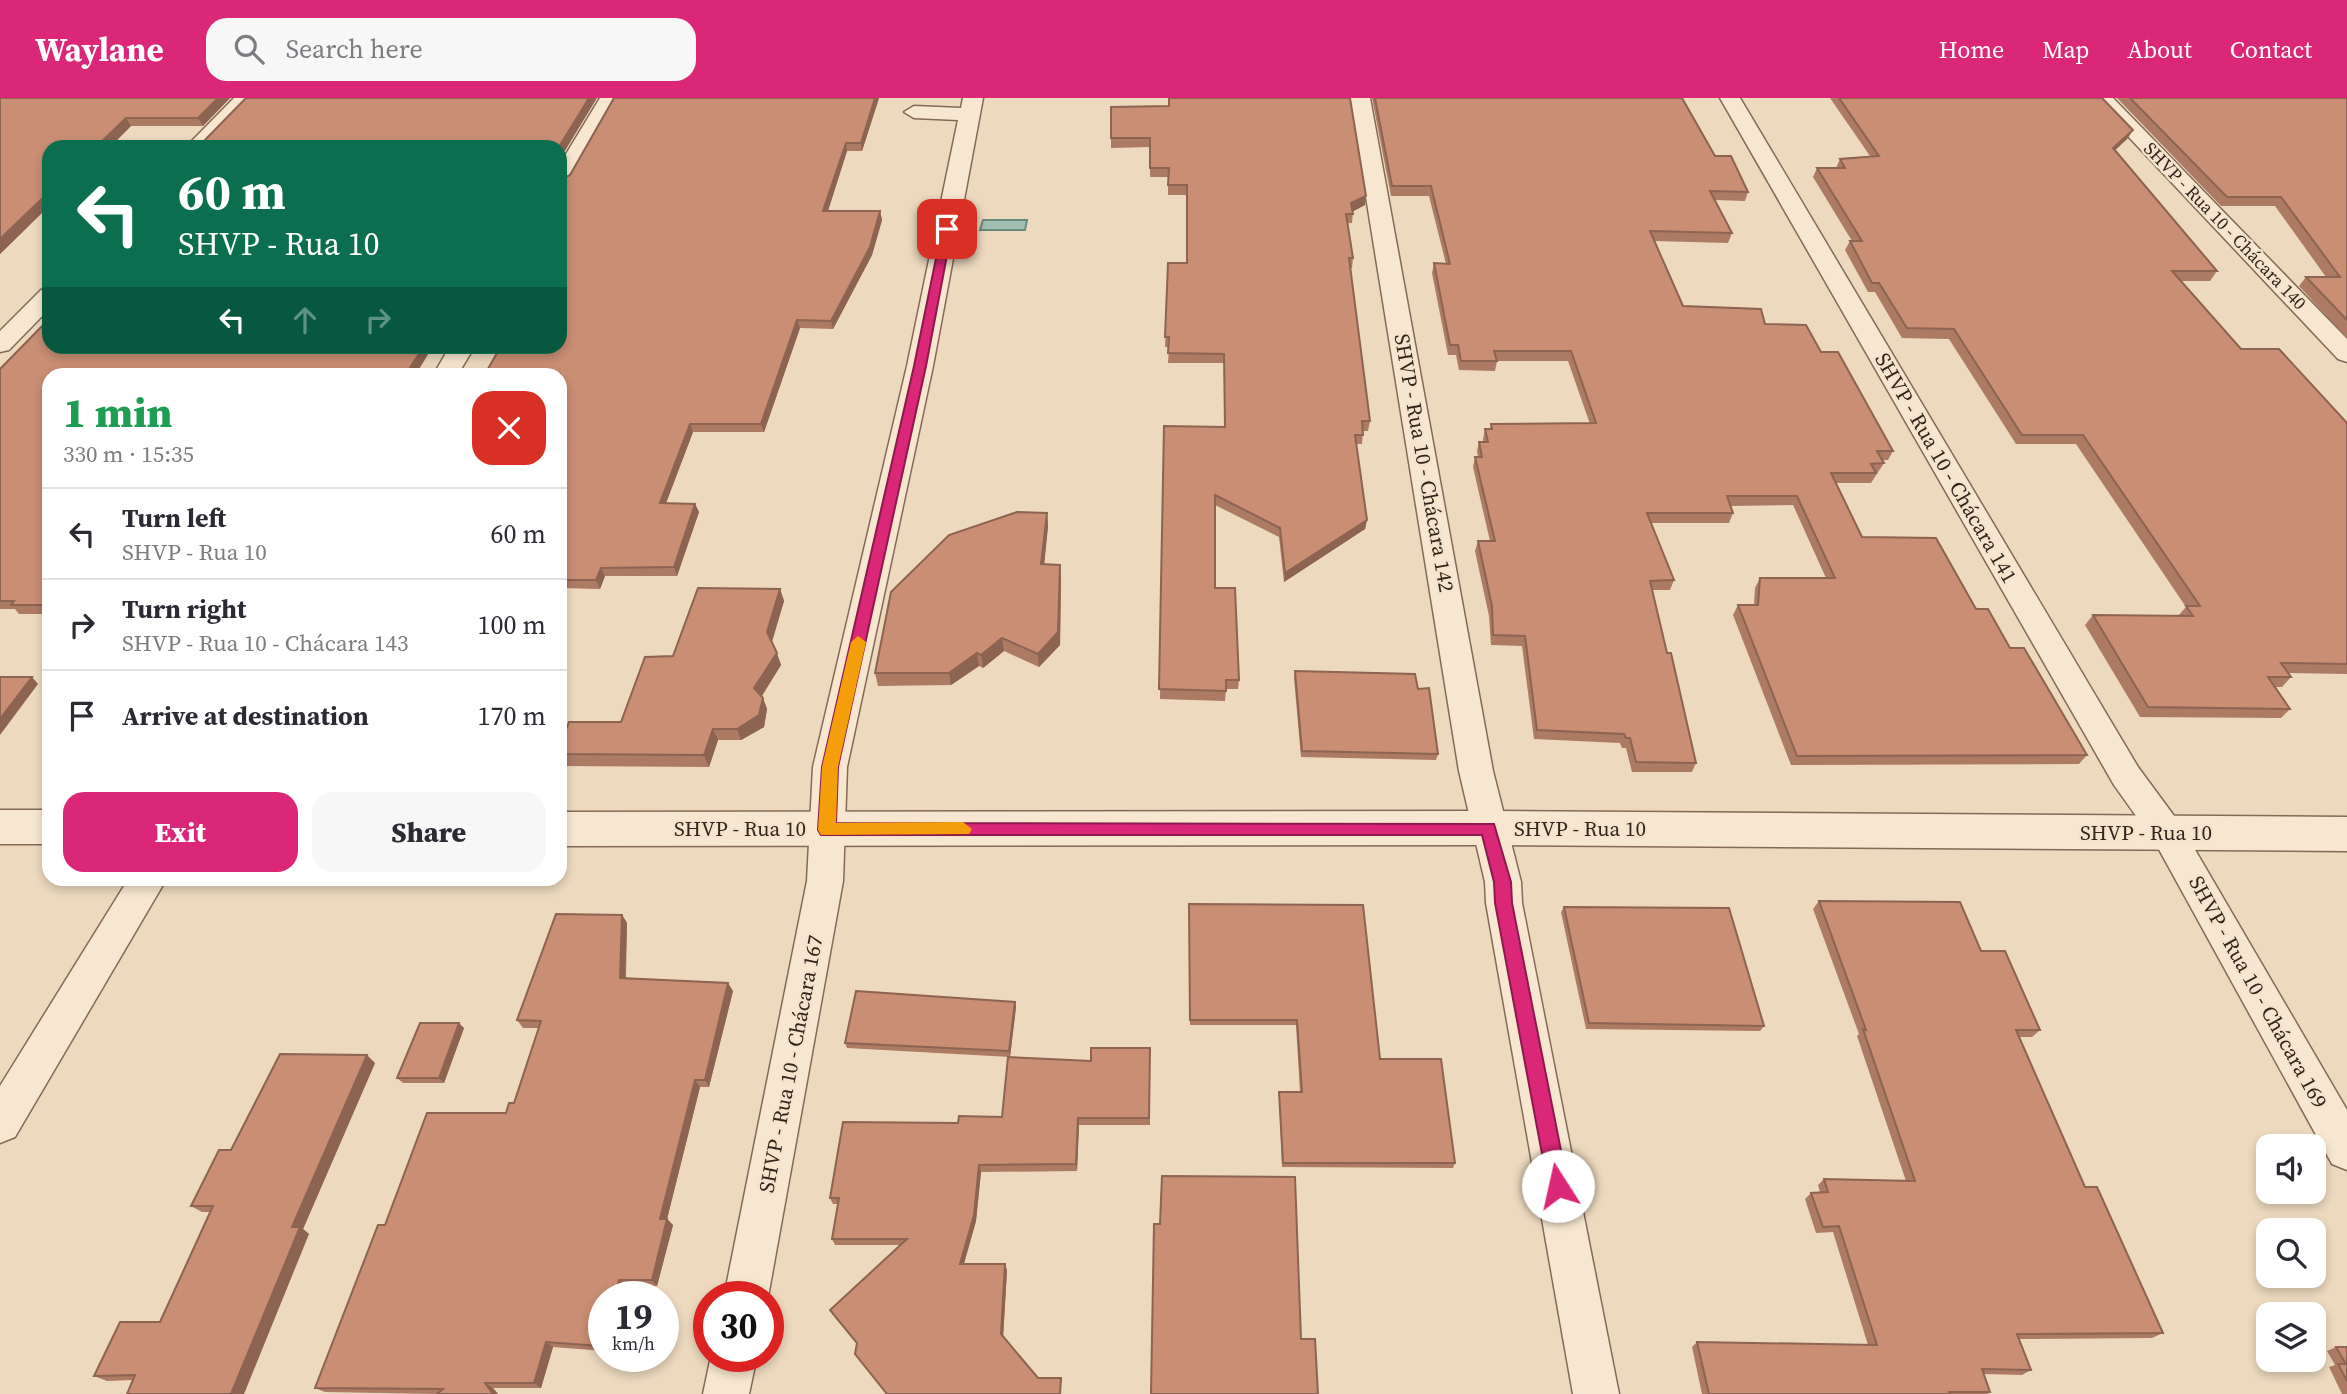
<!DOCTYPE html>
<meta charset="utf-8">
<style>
body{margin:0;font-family:"Source Serif 4",serif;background:#f7f7f7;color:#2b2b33;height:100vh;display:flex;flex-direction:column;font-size:26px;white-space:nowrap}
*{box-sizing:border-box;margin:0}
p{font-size:23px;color:#7c7c81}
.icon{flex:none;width:38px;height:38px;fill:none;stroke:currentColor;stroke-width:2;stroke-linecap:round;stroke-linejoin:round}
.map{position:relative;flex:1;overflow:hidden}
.details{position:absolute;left:42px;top:270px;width:525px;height:518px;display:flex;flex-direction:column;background:#fff;border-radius:21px;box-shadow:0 4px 10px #0003}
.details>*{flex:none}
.hud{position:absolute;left:42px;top:42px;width:525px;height:214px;border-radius:21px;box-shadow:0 4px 10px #0003;background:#0b6e4f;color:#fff;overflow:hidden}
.buttons{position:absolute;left:2256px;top:1036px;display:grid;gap:14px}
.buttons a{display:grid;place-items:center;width:70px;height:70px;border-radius:14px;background:#fff;box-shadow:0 4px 10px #0003;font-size:35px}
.speed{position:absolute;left:588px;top:1183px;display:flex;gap:14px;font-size:35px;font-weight:700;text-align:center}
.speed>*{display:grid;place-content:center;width:91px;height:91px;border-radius:50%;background:#fff;box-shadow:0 4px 10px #0003;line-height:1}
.speed small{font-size:18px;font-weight:400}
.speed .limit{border:10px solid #d22;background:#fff;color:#111}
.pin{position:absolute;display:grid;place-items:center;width:60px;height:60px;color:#fff;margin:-30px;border-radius:14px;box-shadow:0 4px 10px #0006}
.me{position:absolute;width:77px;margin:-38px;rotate:350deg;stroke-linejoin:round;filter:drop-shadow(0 0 5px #0008)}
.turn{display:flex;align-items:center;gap:24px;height:147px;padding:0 21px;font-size:32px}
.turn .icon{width:91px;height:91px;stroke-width:2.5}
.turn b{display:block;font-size:49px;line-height:60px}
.lanes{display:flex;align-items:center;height:66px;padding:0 21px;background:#0003;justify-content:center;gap:35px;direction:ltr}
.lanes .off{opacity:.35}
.round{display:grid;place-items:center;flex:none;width:74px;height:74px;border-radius:21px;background:#f7f7f7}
.headline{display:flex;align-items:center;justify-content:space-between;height:119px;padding:0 21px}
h1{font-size:42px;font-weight:800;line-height:52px;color:#1e9e55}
.primary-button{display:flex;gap:14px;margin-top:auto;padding:14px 21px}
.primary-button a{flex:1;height:80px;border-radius:21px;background:#db2777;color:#fff;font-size:28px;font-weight:800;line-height:80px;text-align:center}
.primary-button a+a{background:#f7f7f7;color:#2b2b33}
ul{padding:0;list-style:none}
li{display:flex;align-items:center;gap:21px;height:91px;padding:0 21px;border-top:2px solid #e1e1e2}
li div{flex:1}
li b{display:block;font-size:26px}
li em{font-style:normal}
header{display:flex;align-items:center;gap:42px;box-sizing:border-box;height:98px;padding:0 35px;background:#db2777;color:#fff}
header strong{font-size:33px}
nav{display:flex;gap:38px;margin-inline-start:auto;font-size:24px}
.search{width:490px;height:63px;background:#f7f7f7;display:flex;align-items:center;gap:18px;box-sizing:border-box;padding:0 24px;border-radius:21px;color:#7c7c81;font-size:26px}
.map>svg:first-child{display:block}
.water{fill:#a1beb2;stroke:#698b7e;stroke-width:2}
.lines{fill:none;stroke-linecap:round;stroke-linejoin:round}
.minor-casing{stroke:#836a57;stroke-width:3}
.tertiary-casing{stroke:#836a57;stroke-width:3}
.minor{fill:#f7e7d0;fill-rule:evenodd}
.tertiary{fill:#f7e7d0;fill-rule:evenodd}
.wall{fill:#ad7a64}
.shaded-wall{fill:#8d6351}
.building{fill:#c98e74;stroke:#8d6351;stroke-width:2}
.route{fill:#db2777;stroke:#8e194d;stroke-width:2}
.slow{fill:#f59e0b}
.labels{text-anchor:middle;stroke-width:5;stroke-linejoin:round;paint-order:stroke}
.far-street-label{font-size:18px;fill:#33241c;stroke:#f4e4cd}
.street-label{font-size:21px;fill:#33241c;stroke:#f4e4cd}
</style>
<header>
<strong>Waylane</strong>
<div class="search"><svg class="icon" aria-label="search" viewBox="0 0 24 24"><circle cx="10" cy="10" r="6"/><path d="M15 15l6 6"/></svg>Search here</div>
<nav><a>Home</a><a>Map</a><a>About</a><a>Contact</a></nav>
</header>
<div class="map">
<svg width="2347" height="1296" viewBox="0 0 2347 1296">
<rect width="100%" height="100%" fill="#ecd9be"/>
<!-- water -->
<path class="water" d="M983 122H1027L1025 132H980Z"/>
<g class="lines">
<!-- minor casing -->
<g class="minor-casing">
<path id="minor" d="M234 0H255L208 49H186Z
M600 0H620L571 84 560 90V66Z
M963 0H983L933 268 847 669 843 783 768 1199H724L807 783 813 669 907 268 958 22 914 20 904 14 914 8 961 10Z
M1350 0H1370L1493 673 1521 784 1522 805 1619 1296H1573L1486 805 1485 784 1459 673Z
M1720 0H1740L2138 669 2180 726 2347 1012V1072L2332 1066 2156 746 2114 687Z
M2092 0H2113L2347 241V264L2338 261Z
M49 190V211L9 252 0 254V233L41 192Z
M450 248H475L458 276H434Z
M129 780H167L15 1039 0 1045V988Z
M711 1258H757L749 1296H703Z"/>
</g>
<!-- tertiary casing -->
<g class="tertiary-casing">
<path id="tertiary" d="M0 712H49V746H0Z
M1488 713 2347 719V753L1488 747 560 748V714Z"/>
</g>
<!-- minor -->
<use href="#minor" class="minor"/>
<!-- tertiary -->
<use href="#tertiary" class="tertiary"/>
</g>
<!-- wall -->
<path class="wall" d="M0 0H230L203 28H131L110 49H49V108L0 156Z
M879 0 862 53H847L828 113H880L882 122 872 157 833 231 800 230 764 334H693L666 405 695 406 699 414 677 478H605L600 491 560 490V276Z
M1372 0H1682L1715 58 1748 94 1745 103 1715 102 1732 135 1728 145 1654 143 1683 208 1765 226 1821 254 1893 353 1888 362H1882L1884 365 1871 385H1836L1862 439 1976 511 2010 550 2087 657 2079 666 1791 667 1733 517 1738 507H1754L1755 490 1760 480H1826L1793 407 1730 408 1733 415 1729 425H1651L1674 482 1670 492H1652L1667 555 1696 665 1692 674H1632L1626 650H1622L1620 645 1534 641 1522 548 1491 547 1489 518 1475 453 1478 443H1490L1473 369 1475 359H1478L1477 353 1479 344H1483V341L1485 331H1490L1491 326H1590L1568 263H1497L1495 273 1459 272 1456 257H1448L1432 175 1434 165 1446 166 1429 98H1391Z
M1830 0H2102L2133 32 2127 41 2115 52 2217 173 2210 183H2181L2241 251 2347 325V576L2288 575 2291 579 2282 589H2274L2290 611 2281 620 2140 619 2085 527 2093 517 2178 518 2186 509 2076 346H2016L1949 241 1902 240 1875 194H1868L1845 152 1850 143H1852L1813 79 1817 70H1836L1840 61 1870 58Z
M2117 0H2347V240L2299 188 2306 179H2326L2275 108H2221Z
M1111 9 1365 107 1353 113 1352 125H1348L1353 160 1352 170H1350L1370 323 1368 333H1363L1362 346H1356L1367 422 1365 431 1284 484 1279 439 1215 407V490L1239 582 1238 591H1226L1225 603 1160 601 1164 328 1224 329V265H1168L1169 249H1165L1168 165H1187V97H1168V79H1150V49L1111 50Z
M49 215V248H433L416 276H49V516H19L15 511H0V271L47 223 45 220Z
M1047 415 1048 428 1044 466 1061 480 1060 547 1039 569 1004 553 983 570 979 568 951 587 878 588 875 575Z
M780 491 784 503 772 544 781 567 762 598 767 611 764 629 741 642H718L709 669 563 668 560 662V656L621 624 673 558Z
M1295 573 1418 591 1438 656 1436 662 1301 659 1294 580Z
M1819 803 1981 853 2040 932 2032 939H2019L2085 1089 2163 1235 2152 1240 2019 1241 2031 1272 2022 1277 1983 1276 1990 1294 1987 1296H1702L1692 1249 1697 1244 1868 1247 1833 1134 1816 1135 1805 1101 1811 1095 1820 1094 1818 1087 1824 1081 1906 1083 1857 938 1859 936 1813 811Z
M1189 806 1380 961 1455 1065 1453 1070 1282 1069 1279 999V994H1300L1296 927H1190Z
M1564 809 1764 928 1760 933 1586 931 1561 814Z
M622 817 627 825 626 880 733 893 709 989H700L667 1121 673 1127 657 1188H625L604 1199V1253L553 1249 541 1290H493L498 1296H437L325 1294 315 1290 385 1127 506 1015 514 1005 539 930H523L517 922Z
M1015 904 1016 909 1010 959 847 950 845 945Z
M464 930 444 985H403L397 980Z
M1150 950V1027H1079L1077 1073 981 1074 976 1123 964 1166 1007 1172 1003 1239 1038 1280H1061L1062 1285 886 1296 900 1147H835L832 1141 838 1106H833L830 1100 958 1025 1002 1019 1091 963Z
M375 965 303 1131 309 1136 133 1282 107 1283 94 1278 160 1224 210 1114H202L191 1108 231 1052Z
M2336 1249H2347V1296H2342L2329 1269 2335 1267 2327 1253Z"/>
<!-- shaded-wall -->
<path class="shaded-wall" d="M218 0H230L203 28 198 20Z
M589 0H597L560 61 559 49Z
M875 0H879L862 53 861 45Z
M126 20 131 28 110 49H96Z
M2133 32 2127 41 2108 59 2113 50Z
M846 45 847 53 825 122 823 113Z
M49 94V108L0 156V141Z
M1366 98 1365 107 1350 115 1351 105Z
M880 113 882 122 872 157 833 231 831 223Z
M797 222 800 230 764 334 761 326Z
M424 248H433L416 276H406Z
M690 326 693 334 663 413 660 405Z
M695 406 699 414 677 478 674 469Z
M1047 415 1048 428 1043 479 1041 466Z
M1367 422 1365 431 1284 484 1285 475Z
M1060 467 1061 480 1060 547 1039 569 1038 556Z
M601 470 605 478 600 491 596 482Z
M780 491 784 503 771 546 767 534Z
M1002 540 1004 553 983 570 981 557Z
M777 555 781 567 759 602 754 590Z
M977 555 979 568 951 587 949 575Z
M32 579 38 586 0 637V621Z
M763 600 767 611 764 629 741 642 737 631Z
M713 631 718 642 709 669 704 657Z
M622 817 627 825 625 887 620 880Z
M728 885 733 893 709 989 705 982Z
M1015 904 1016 909 1010 959 1009 953Z
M459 925 464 930 444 985 439 980Z
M367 957 375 965 303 1131 309 1136 244 1296H231L292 1129Z
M695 982 700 989 667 1121 673 1127 657 1188 652 1182 660 1121Z
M1078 1020 1079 1027 1077 1073 1076 1066Z
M979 1067 981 1074 976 1123 962 1172 960 1166Z
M1005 1166 1007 1172 1003 1241 1001 1236Z
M619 1182 625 1188 622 1199H615Z
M546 1244 553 1249 541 1290 534 1285Z
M485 1285 493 1290 498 1296H493Z"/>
<!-- building -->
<path class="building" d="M0 0H218L198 20H126L96 49H49V94L0 141Z
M246 0H589L559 49H198Z
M614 0H875L861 45H846L823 113H880L870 149 831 223 797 222 761 326H690L660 405 695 406 674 469 601 470 596 482H560V276H485L501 248H560V82L570 77Z
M1169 0H1350L1366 98 1351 105 1353 116H1346L1353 160H1349L1370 323H1362L1363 337H1355L1367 422 1285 475 1280 430 1215 397V490H1235L1239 582H1226V593L1159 591 1164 328 1225 329 1224 256 1168 255 1169 239H1165L1168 165H1187V87H1168L1169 70H1150V40H1111V9L1169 8Z
M1375 0H1682L1715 58H1731L1748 94 1710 93 1732 135 1650 133 1683 208 1761 211 1765 226 1806 227 1821 254H1838L1893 353H1877L1884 365 1871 366 1876 375H1831L1862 439 1936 440 1976 511H1988L2010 550H2024L2087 657 1797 658 1738 507H1758L1760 480H1835L1797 398H1727L1733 415H1647L1674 482 1650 483 1667 555H1671L1696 665 1636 664 1630 640H1626L1624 636 1537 632 1525 538 1493 537 1492 508 1478 443H1495L1475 359H1482L1479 344H1488L1485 331H1492L1491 326 1596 325 1571 253H1494L1497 263H1461L1458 247H1450L1434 165 1450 166 1431 88H1392Z
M1839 0H2102L2133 32 2113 50 2217 173H2172L2241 251H2279L2347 325V566L2281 565 2291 579H2268L2290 611 2148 609 2093 517 2193 518 2186 508H2200L2083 337H2022L1954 231 1907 230 1879 185H1872L1850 143H1862L1817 70H1845L1840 61 1879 58Z
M2130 0H2347V222L2306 179H2340L2281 99H2227Z
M49 221V248H424L406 276H49V507H11L14 503H0V271Z
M1017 414 1047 415 1041 466 1060 467 1058 534 1038 556 1002 540 981 557 977 555 949 575H875L891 494 949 437Z
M698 490 780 491 767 534 777 555 754 590 763 600 759 617 737 631H713L704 657 560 656V647L569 624H621L645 559 673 558Z
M1295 573 1415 576 1418 591 1429 590 1438 656 1302 653Z
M0 579H32L0 621Z
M1819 803 1960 804 1981 853H2005L2040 932H2016L2085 1089H2097L2163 1235 2017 1236 2031 1272 1982 1271 1990 1294H1949L1950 1296H1709L1697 1244 1877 1247 1839 1128 1823 1129 1811 1095 1828 1094 1824 1081 1915 1083 1863 931 1866 932Z
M1189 806 1363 807 1380 961H1441L1455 1065H1283L1279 994H1302L1297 922H1190Z
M1564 809 1729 810 1764 928 1589 925Z
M556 816 622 817 620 880 728 885 705 982H695L660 1121H667L652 1182H619L615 1199H604V1238L601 1248 546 1244 534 1285H485L493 1296H437L443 1291 315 1290 378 1127H385L427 1015H506L509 1005H514L541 923 517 922Z
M856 893 1015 904 1009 953 845 945Z
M420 925H459L439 980H397Z
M1091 950H1150L1149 1020H1078L1076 1066 979 1067 974 1117 960 1166H1005L1001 1236 1038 1280H1061L1060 1296H887L855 1256 857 1245 830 1212 907 1141H832L839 1100H830L843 1024 958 1025 959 1018 1002 1019 1008 959 1091 963Z
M280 956 367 957 292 1129H300L231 1296H127L135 1277 94 1278 120 1224H160L213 1108H191L219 1052H231Z
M1162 1078 1295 1079 1301 1241H1315L1318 1296H1151L1154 1126H1160Z
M2336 1249H2347V1283L2338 1266H2346Z"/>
<!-- route -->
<path class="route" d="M947 128 952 131 926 268 838 669 836 725 1494 726 1511 784 1512 805 1568 1088 1565 1095 1558 1098 1551 1095 1548 1088 1495 805 1494 784 1482 737H821L818 732 822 669 914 268 942 131Z"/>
<!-- slow -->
<path class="slow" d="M858 538 866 544 838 669 836 725 963 724 972 731 969 736 821 737 818 732 822 669 851 544Z"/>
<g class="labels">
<!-- far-street labels -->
<g class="far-street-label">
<text transform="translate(2225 128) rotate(46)" y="6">SHVP - Rua 10 - Chácara 140</text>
</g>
<!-- street labels -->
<g class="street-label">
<text transform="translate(1424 365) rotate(80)" y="7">SHVP - Rua 10 - Chácara 142</text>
<text transform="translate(1946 370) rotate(60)" y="7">SHVP - Rua 10 - Chácara 141</text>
<text x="740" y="738">SHVP - Rua 10</text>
<text x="1580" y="738">SHVP - Rua 10</text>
<text x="2146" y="742">SHVP - Rua 10</text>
<text transform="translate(2258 894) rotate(61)" y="7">SHVP - Rua 10 - Chácara 169</text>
<text transform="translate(791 966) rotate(-79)" y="7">SHVP - Rua 10 - Chácara 167</text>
</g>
</g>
</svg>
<div class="buttons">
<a><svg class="icon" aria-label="sound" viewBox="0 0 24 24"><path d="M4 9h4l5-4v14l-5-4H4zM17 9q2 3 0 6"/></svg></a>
<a><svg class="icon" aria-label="search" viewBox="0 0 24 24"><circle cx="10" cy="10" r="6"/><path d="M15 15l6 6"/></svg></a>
<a><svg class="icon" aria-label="layers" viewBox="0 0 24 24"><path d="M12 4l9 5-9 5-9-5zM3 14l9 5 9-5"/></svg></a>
</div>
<div class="speed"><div>19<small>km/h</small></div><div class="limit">30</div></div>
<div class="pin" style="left:947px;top:131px;background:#d93025"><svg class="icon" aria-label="arrive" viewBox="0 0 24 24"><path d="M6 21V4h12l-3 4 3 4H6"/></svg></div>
<svg class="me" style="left:1558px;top:1088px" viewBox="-20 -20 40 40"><circle r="19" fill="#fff"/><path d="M0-13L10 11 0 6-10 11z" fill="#db2777"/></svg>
<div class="hud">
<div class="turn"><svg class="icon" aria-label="left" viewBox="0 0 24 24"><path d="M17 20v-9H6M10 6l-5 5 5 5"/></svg><div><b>60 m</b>SHVP - Rua 10</div></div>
<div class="lanes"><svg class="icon" aria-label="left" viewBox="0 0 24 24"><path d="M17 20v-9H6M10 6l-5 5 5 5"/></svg><svg class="icon off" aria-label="ahead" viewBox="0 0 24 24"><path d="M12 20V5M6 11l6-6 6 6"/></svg><svg class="icon off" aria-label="right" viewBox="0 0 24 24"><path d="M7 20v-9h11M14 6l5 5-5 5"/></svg></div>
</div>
<section class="details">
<div class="headline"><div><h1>1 min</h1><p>330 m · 15:35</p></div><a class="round" style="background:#d93025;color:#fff"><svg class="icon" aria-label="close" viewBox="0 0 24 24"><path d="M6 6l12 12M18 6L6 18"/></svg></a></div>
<ul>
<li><svg class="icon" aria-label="left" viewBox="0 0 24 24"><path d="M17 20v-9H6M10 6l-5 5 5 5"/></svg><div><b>Turn left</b><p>SHVP - Rua 10</p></div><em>60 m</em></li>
<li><svg class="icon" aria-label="right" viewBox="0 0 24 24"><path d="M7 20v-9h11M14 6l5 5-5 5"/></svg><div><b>Turn right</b><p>SHVP - Rua 10 - Chácara 143</p></div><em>100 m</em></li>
<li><svg class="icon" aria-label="arrive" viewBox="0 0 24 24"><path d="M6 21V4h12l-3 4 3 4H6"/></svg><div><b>Arrive at destination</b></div><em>170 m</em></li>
</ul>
<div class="primary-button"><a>Exit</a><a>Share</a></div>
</section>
</div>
